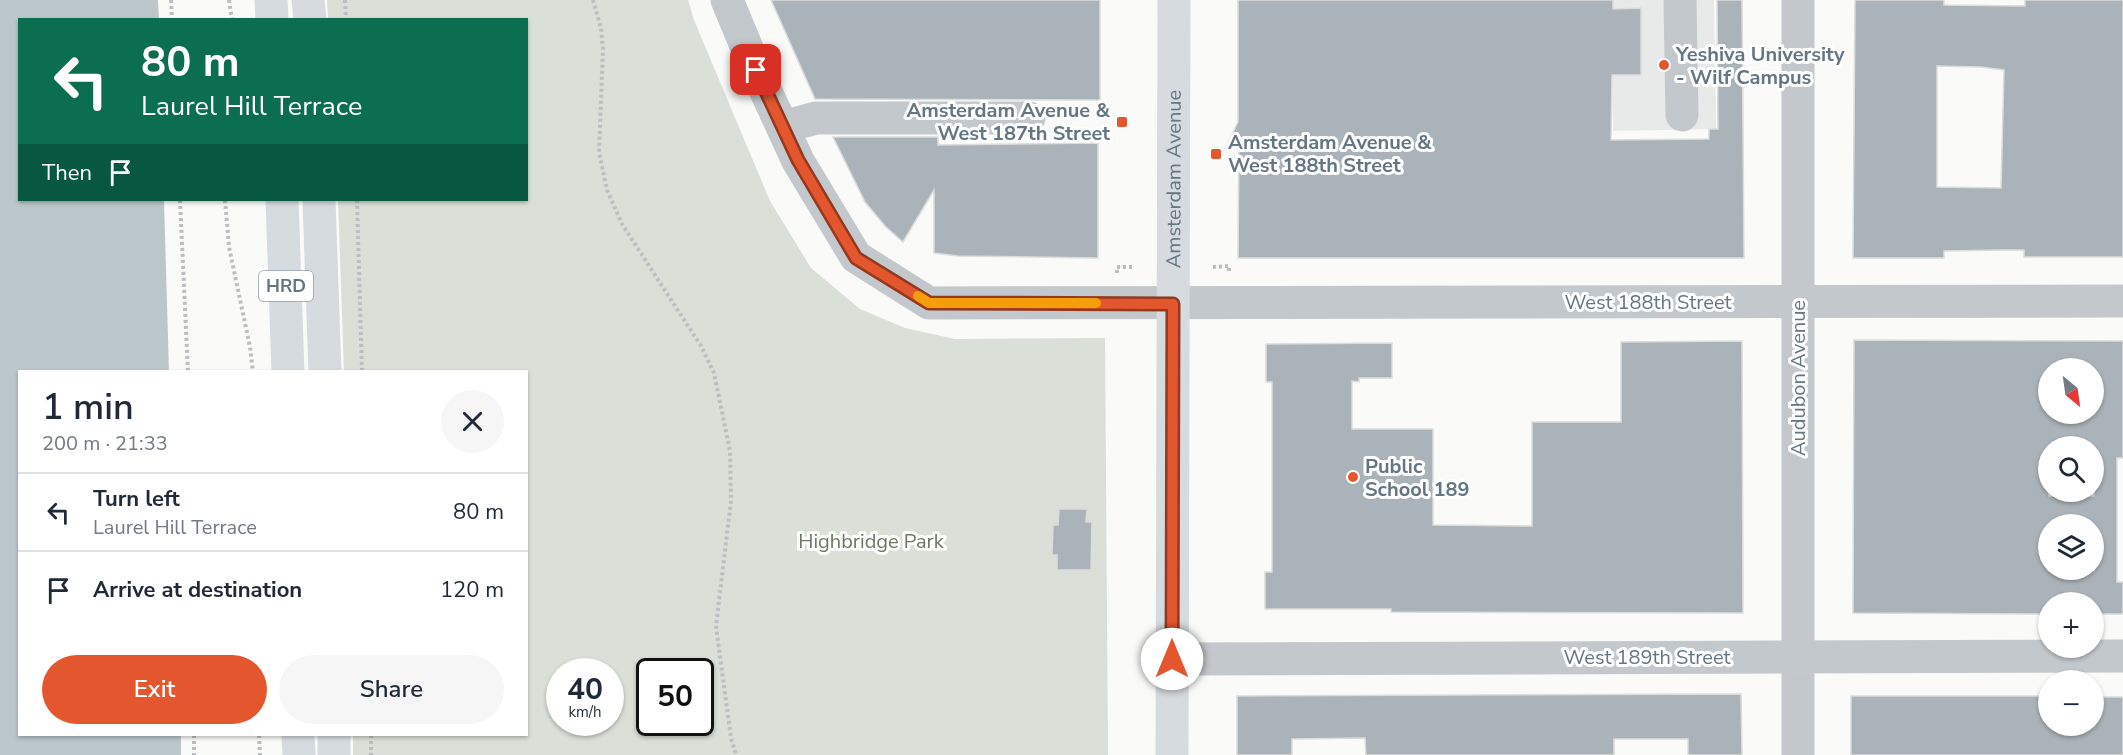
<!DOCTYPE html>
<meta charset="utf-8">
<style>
body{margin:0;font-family:"Nunito Sans",sans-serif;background:#f6f6f7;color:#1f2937;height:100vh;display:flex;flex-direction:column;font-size:22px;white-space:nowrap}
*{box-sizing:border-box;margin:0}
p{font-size:20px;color:#747a83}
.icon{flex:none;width:33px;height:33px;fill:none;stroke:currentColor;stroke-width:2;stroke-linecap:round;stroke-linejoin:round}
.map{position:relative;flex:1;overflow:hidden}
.panel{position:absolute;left:18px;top:370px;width:510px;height:366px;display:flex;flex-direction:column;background:#fff;border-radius:0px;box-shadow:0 2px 4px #0004}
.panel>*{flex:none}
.hud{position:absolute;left:18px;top:18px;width:510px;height:183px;border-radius:0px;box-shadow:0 2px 4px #0004;background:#0b6e4f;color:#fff;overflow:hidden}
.needle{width:39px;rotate:151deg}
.buttons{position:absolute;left:2038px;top:358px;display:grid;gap:12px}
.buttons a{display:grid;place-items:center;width:66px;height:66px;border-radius:50%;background:#fff;box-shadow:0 2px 4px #0004;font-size:30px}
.speed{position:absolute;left:546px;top:658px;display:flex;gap:12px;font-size:30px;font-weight:700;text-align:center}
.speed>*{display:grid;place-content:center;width:78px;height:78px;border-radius:50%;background:#fff;box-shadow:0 2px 4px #0004;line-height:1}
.speed small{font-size:15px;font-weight:400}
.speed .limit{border:3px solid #111;border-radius:9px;background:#fff;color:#111}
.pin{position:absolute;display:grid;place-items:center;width:51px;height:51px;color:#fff;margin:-26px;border-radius:12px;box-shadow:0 3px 9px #0006}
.me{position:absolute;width:66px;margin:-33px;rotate:0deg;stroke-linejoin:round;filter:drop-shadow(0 0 4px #0008)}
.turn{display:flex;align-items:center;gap:21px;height:126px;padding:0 24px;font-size:27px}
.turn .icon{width:78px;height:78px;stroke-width:2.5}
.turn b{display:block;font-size:42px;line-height:51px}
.then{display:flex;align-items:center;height:57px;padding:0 24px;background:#0003;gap:12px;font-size:22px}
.round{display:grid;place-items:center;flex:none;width:63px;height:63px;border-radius:32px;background:#f6f6f7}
.summary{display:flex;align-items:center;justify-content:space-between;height:102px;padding:0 24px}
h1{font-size:36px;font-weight:600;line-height:45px}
.action{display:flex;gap:12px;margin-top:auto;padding:12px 24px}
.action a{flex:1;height:69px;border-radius:36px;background:#e4572e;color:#fff;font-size:24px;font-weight:600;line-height:69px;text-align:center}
.action a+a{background:#f6f6f7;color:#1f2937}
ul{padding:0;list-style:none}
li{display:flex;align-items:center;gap:18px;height:78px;padding:0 24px;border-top:2px solid #e0e1e3}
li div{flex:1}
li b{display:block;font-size:22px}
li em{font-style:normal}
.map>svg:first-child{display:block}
.built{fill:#e8e9e9}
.green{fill:#dadfd7;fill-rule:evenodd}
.water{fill:#bbc7cb}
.building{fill:#aab3b9;stroke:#dcdcda;stroke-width:1.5;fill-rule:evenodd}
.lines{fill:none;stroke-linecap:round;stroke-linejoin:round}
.path{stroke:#bbbfc2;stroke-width:4;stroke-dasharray:3 3;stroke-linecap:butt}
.minor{stroke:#c3c8cc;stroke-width:33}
.major{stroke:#d6dbdf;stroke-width:33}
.highway{stroke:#d6dbdf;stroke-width:33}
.route-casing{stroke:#94391e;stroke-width:15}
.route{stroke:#e4572e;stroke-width:10}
.slow{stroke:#f59e0b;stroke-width:10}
.poi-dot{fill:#e4572e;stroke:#fff;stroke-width:2}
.labels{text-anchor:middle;stroke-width:6;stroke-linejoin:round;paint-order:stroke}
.shield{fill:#fff;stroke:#939fa8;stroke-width:1.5}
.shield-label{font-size:18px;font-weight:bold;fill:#657683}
.poi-label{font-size:20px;font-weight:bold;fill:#657683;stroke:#fff;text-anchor:start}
.street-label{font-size:20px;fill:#657683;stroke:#fff}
.park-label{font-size:20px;fill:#687a64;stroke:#fff}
</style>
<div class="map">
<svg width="2123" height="755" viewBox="0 0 2123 755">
<rect width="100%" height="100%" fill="#fafaf8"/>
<!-- built -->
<path class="built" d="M1612 0H1714L1716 129 1613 131Z"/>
<!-- green -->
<path class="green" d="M327 0H688L694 20 770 201 811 268 860 309 905 328 955 339 1105 338 1108 755H353V735H526V372H344L338 200H526V20L328 19ZM560 672H610V723H560ZM650 672H700V723H650Z"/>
<!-- water -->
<path class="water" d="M0 0H158L159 19 20 20V200H164L169 372H20V735H181V755H0Z"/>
<!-- building -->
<path class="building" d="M771 0H1100V100L815 99Z
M1238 0H1613V9L1641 8V75H1612L1611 140 1709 139V129H1718L1717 0H1742L1744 258H1238L1239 142H1228L1238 122Z
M1855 0H1944V5L2025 6V0H2123V257H2024V250H2001L1944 251V258H1853ZM1937 66 1981 67 2004 70 2001 188 1937 187Z
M833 137H938V145L1098 143V258L958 256 934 253V190L903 242 885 226 865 202Z
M1854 340 2123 341V458H2117V582H2123V614H2094V603H2049V614L1853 613ZM2049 369H2094V414H2049ZM2049 447H2094V496H2049ZM2049 525H2094V570H2049Z
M1742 341 1743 613 1391 612V609H1265V572H1272V382H1266V344L1392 343V378H1359V382L1352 381V429H1433V525L1532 526V422H1621V342Z
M1059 509H1087L1086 522H1092L1091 570H1057V555H1052L1053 525H1058Z
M1741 694 1742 755H1688V739H1614V755H1366L1365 738 1292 739V755H1237V696Z
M1851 696H2049V726H2094V697H2123V755H1851Z"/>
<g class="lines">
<!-- path -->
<path class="path" d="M171 0 172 20
M229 0 232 20
M345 0 346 20
M593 0 601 28 603 49 599 152 607 190 622 224 701 346 714 373 730 451 731 501 716 626 731 738 736 755
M180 200 188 372
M225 200 229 247 250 347 253 372
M357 200 362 372
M1213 267 1229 266V272
M1117 273V267H1135
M194 735V755
M259 735 260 755
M371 735V755"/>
<!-- minor -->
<path class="minor" d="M727 0 756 70 798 161 856 257 929 303 2123 301
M1680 0 1682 115
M783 127 816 118H1029
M1172 659 2123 656
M1798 755V0"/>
<!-- major -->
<path class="major" id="s1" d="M1172 755 1174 0"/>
<!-- highway -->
<path class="highway" d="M271 0 272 20
M308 0 310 20
M282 200 288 372
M319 200 325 372
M298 735 299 755
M334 735V755"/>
</g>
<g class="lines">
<!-- route casing -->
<g class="route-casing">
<path id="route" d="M756 70 798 160 856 258 929 303 1173 304 1172 659"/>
</g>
<!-- route -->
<use href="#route" class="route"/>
<!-- slow -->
<path class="slow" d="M918 296 929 303H1096"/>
</g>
<!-- markers -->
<g class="poi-dot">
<circle cx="1664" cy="65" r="6"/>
<rect x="1116" y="116" width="12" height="12" rx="3"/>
<rect x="1210" y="148" width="12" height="12" rx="3"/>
<circle cx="1353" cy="477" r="6"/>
</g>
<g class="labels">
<!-- shield labels -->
<rect class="shield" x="259" y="271" width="54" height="30" rx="4.5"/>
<g class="shield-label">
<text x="286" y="292">HRD</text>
</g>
<!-- poi labels -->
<g class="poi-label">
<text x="1676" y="61">Yeshiva University<tspan x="1676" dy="23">- Wilf Campus</tspan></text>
<text x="1110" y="117" text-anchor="end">Amsterdam Avenue &amp;<tspan x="1110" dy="23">West 187th Street</tspan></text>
<text x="1228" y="149">Amsterdam Avenue &amp;<tspan x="1228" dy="23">West 188th Street</tspan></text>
<text x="1365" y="473">Public<tspan x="1365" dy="23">School 189</tspan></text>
</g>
<!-- street labels -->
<g class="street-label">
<text dy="7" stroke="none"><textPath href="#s1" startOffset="576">Amsterdam Avenue</textPath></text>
<text x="1648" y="309">West 188th Street</text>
<text transform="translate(1798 378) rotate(-90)" y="7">Audubon Avenue</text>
<text x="1647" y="664">West 189th Street</text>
</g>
<!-- park labels -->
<g class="park-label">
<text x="871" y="548">Highbridge Park</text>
</g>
</g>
</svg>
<div class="buttons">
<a><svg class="needle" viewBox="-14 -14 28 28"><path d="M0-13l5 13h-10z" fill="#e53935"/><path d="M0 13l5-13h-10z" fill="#747a83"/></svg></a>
<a><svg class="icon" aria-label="search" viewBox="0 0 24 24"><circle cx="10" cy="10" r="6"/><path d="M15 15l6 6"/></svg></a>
<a><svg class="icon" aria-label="layers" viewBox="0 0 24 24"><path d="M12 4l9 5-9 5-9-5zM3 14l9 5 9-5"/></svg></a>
<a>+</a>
<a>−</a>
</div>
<div class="speed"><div>40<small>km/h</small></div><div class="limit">50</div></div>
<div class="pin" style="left:756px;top:70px;background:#d93025"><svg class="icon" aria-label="arrive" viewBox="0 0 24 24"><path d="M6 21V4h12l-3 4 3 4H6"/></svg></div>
<svg class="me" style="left:1172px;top:659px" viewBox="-20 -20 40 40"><circle r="19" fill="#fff"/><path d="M0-13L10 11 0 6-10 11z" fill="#e4572e"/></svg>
<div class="hud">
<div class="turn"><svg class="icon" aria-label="left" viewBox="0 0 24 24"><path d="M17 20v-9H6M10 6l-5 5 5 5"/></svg><div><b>80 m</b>Laurel Hill Terrace</div></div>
<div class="then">Then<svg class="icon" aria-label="arrive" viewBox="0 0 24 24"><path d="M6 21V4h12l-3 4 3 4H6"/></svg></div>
</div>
<section class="panel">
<div class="summary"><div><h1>1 min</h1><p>200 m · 21:33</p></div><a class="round"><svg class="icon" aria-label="close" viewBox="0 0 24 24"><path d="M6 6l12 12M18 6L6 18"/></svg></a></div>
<ul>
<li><svg class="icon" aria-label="left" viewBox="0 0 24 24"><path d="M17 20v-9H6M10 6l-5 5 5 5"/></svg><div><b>Turn left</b><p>Laurel Hill Terrace</p></div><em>80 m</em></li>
<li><svg class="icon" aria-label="arrive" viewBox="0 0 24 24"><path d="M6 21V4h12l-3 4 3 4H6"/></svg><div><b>Arrive at destination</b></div><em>120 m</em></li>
</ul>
<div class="action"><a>Exit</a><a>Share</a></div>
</section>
</div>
